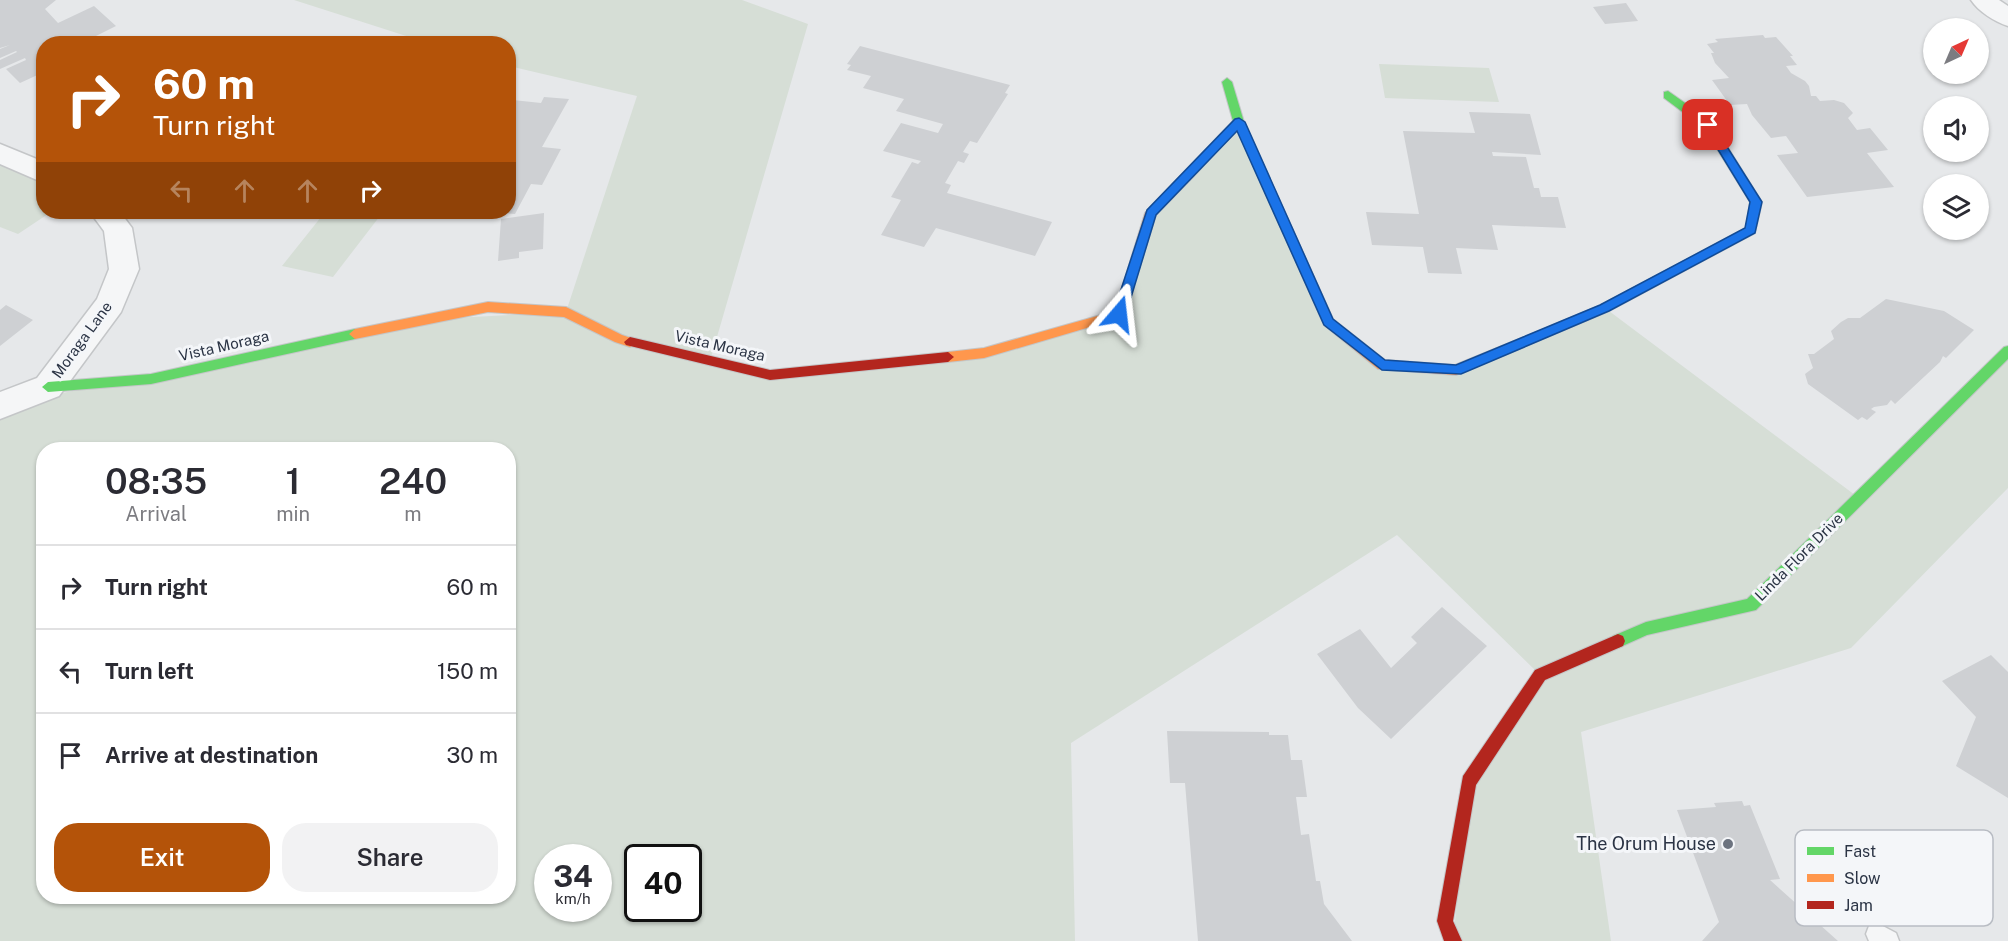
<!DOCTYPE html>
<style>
body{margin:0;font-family:"Public Sans",sans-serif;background:#f2f2f3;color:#2b2b33;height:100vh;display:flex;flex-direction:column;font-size:22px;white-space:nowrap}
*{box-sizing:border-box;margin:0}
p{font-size:20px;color:#7c7c81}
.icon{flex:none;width:33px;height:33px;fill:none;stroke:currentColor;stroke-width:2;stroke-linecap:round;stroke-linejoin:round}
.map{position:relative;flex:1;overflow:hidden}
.panel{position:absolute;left:36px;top:442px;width:480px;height:462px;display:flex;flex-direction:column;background:#fff;border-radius:24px;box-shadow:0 2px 4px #0004}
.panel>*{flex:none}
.top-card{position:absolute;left:36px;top:36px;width:480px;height:183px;border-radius:24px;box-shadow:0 2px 4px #0004;background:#b45309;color:#fff;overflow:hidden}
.needle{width:39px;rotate:44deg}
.tools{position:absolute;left:1923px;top:18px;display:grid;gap:12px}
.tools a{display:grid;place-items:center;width:66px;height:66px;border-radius:50%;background:#fff;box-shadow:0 2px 4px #0004;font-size:30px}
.speed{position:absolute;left:534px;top:844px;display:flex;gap:12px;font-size:30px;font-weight:700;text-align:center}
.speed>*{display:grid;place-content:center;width:78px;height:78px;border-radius:50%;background:#fff;box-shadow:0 2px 4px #0004;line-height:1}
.speed small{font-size:15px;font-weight:400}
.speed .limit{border:3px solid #111;border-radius:9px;background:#fff;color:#111}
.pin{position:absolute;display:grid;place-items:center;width:51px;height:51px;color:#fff;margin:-26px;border-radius:12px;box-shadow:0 3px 9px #0006}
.me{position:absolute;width:66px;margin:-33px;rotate:17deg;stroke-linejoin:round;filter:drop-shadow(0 0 4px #0008)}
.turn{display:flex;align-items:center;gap:21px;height:126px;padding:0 18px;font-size:27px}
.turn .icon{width:78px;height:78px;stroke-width:2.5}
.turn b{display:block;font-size:42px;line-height:51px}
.lanes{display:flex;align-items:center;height:57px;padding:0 18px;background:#0003;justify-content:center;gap:30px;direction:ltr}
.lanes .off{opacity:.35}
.eta{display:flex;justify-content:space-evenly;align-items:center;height:102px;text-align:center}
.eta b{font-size:36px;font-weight:600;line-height:42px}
.button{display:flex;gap:12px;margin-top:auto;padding:12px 18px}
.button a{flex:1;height:69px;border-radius:24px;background:#b45309;color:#fff;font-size:24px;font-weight:600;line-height:69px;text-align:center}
.button a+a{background:#f2f2f3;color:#2b2b33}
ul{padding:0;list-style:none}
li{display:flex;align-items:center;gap:18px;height:84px;padding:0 18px;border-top:2px solid #e1e1e2}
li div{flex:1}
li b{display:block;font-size:22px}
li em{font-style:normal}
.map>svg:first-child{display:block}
.green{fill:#d6ded6;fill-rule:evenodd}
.building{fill:#ced0d3}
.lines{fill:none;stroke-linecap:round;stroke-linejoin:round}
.lane-casing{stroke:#c4c6c8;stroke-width:3}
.street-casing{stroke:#c4c6c8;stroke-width:3}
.fast-casing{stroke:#c4c6c8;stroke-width:2}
.slow-casing{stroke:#c4c6c8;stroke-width:2}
.jam-casing{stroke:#c4c6c8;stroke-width:2}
.lane{fill:#f5f6f7;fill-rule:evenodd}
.street{fill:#f5f6f7;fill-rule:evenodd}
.fast{fill:#63d668;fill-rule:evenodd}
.slow{fill:#ff974d;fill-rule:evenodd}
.jam{fill:#b3261e;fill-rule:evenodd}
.route{fill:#1a73e8;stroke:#114b97;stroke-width:1.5}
.poi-dot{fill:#6c737f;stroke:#f4f6f9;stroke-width:2}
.labels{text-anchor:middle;stroke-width:6;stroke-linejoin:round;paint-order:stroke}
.street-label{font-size:15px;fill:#2b3445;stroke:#f4f6f9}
.near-poi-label{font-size:18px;fill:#2b3445;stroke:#f4f6f9;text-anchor:end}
.key{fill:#f4f6f9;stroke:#b8bcc3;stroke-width:1.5}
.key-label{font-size:16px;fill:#2b3445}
</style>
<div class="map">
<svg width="2008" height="941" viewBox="0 0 2008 941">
<rect width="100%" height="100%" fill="#e6e8ea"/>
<!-- green -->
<path class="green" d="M294 0H742L808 24 710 361 770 375 984 353 1119 314 1151 213 1239 122 1328 322 1382 365 1456 370 1605 308 1859 498 2008 351V488L1851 648 1581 732 1611 941H1453L1469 782 1540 675 1397 535 1071 743 1075 941H0V406L416 320 566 312 637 96 509 66 508 44 428 43ZM44 450H508V897H44ZM548 858H598V909H548ZM638 858H688V909H638Z
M1379 64 1489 68 1499 102 1385 98Z
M0 153 43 173 44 212H51L18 234 0 227Z
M325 212H383L333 277 282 266Z"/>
<!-- building -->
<path class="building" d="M0 0H56L45 9 58 23 94 6 116 26 80 44H44V72L20 83 6 69 26 60 25 58 0 69V60L17 52 16 51 0 58V49L10 45 0 48Z
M1626 3 1638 21 1605 24 1593 7Z
M1763 35 1765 38 1776 37 1793 56H1790L1797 65 1786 66 1791 73 1805 81 1809 86 1811 96H1816L1820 101 1834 100 1844 103 1853 113 1848 118 1857 130 1870 128 1888 150 1867 153 1894 187 1807 197 1777 155 1798 153 1786 136 1771 138 1752 115 1747 104 1730 105 1712 80 1729 78 1715 63 1711 53H1714L1707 44 1718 42 1715 39Z
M860 46 1010 85 1005 93 1008 94 977 143 970 141 963 152 969 154 964 163 958 161 945 183 951 185 947 193 1052 222 1035 256 936 228 924 247 881 235 901 200 891 197 912 162 918 164 921 161 883 151 901 123 938 133 943 124 896 111 904 99 863 88 871 76 847 70 851 65 847 64Z
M544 97 569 99 542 147 561 149 542 185 531 184 515 214 503 213 508 212V108L513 100 541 103Z
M1469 112 1530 114 1541 155 1492 152 1493 156 1526 157 1534 188H1539L1541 197H1558L1566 228 1492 225 1498 250 1456 248 1462 274 1428 273 1423 247 1372 245 1366 212 1419 214 1403 131 1475 133Z
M544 213 543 249 519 252V258L498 261 501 219Z
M1886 299 1944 311 1974 330 1946 358 1943 356 1940 362 1895 404 1891 400 1887 405 1874 407 1871 409 1876 412 1867 420 1862 417 1858 420 1808 384 1805 374 1813 368 1808 354H1814L1834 339 1831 331 1841 322 1848 318H1860Z
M6 305 33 320 0 346V310Z
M1442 607 1487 646 1391 739 1358 708 1317 654 1360 629 1391 668 1417 643 1411 637Z
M1991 655 2008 672V798L1956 766 1976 717 1942 681Z
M1167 731 1269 732V735H1288L1291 760H1302L1307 797H1296L1301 835 1309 834 1316 881H1320L1324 904 1352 941H1198L1185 783H1170Z
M1742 801 1744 806 1750 805 1780 879 1770 880 1838 941H1702L1719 922 1677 810 1716 807 1714 803Z"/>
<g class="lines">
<!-- lane casing -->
<g class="lane-casing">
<path id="lane" d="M1877 923 1896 933 1899 941H1869L1866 934 1869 926Z"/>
</g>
<!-- street casing -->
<g class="street-casing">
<path id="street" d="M1971 0H1999L2008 6V26C1995 22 1978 11 1971 0Z
M0 144 44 162V183L0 164Z
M90 212H120L132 228 139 269 121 312 59 396 0 419V392L37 378 97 299 109 269 104 231Z"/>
</g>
<!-- fast casing -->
<g class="fast-casing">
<path id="fast" d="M1227 78 1232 82 1244 122 1193 177H1185V171L1233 121 1222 82Z
M1668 91 1712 122 1760 199 1762 202 1755 233 1609 311 1528 345H1520L1518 342 1520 339 1601 305 1746 228 1750 202 1704 128 1664 98V92Z
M355 329 361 334 355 339 151 384 48 392 42 387 48 382 151 374Z
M2008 346V359L1756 610 1647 635 1618 648 1613 646 1611 641 1613 636 1646 622 1747 599 2004 347Z"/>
</g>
<!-- slow casing -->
<g class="slow-casing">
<path id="slow" d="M1239 118 1244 122 1333 319 1385 360 1455 365 1524 337 1528 339 1530 342 1528 345 1456 375 1378 369 1324 325 1234 122Z
M1189 170 1195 174 1193 177 1156 215 1124 317 984 358 948 362 944 361 942 357 948 352 984 348 1115 311 1145 213 1185 171Z
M488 302 566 307 622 335 634 339 636 342 630 347 615 342 564 317 488 312 355 339 349 334 355 329Z"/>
</g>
<!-- jam casing -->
<g class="jam-casing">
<path id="jam" d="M630 337 770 370 948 352 954 357 948 362 770 380 626 345 624 342Z
M1618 634 1623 636 1625 641 1623 646 1545 680 1476 785 1453 921 1462 941H1444L1437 921 1463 776 1535 670Z"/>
</g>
<!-- lane -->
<use href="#lane" class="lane"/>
<!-- street -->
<use href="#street" class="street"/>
<!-- fast -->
<use href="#fast" class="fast"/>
<!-- slow -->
<use href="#slow" class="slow"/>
<!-- jam -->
<use href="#jam" class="jam"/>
</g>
<!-- route -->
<path class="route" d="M1239 118 1245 122 1333 319 1385 360 1456 365 1600 305 1745 228 1750 202 1703 125 1704 123H1712L1762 202 1755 233 1609 311 1461 374 1382 370 1324 325 1237 131 1156 215 1126 314 1124 318H1115L1113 314 1147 210 1235 119Z"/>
<!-- markers -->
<circle class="poi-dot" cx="1728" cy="844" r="6"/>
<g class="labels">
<!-- street labels -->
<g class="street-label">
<text transform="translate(82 340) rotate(-54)" y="5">Moraga Lane</text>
<text transform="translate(224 346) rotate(-13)" y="5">Vista Moraga</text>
<text transform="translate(720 346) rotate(13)" y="5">Vista Moraga</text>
<text transform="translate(1799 557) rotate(-45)" y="5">Linda Flora Drive</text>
</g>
<!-- near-poi labels -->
<g class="near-poi-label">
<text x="1716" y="850">The Orum House</text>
</g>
</g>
<!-- legend -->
<rect x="1795" y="830" width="198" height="96" rx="9" class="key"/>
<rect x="1807" y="847" width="27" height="8" fill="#63d668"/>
<rect x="1807" y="874" width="27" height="8" fill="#ff974d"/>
<rect x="1807" y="901" width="27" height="8" fill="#b3261e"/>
<g class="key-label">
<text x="1844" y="857">Fast</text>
<text x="1844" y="884">Slow</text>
<text x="1844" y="911">Jam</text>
</g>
</svg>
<div class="tools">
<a><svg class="needle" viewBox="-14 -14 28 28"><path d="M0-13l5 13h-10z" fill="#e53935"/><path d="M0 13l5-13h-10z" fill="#7c7c81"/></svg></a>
<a><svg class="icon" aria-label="sound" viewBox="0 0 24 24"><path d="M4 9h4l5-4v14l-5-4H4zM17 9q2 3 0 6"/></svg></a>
<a><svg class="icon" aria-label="layers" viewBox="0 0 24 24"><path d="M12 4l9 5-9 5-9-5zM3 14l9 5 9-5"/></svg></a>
</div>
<div class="speed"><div>34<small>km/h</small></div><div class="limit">40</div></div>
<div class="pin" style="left:1708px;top:125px;background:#d93025"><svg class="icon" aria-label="arrive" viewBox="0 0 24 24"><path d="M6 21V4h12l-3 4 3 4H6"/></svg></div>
<svg class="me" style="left:1119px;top:314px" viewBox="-20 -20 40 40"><path d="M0-17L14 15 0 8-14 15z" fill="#1a73e8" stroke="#fff" stroke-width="4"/></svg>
<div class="top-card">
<div class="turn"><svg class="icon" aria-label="right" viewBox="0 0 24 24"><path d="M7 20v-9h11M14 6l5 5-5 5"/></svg><div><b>60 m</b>Turn right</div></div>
<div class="lanes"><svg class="icon off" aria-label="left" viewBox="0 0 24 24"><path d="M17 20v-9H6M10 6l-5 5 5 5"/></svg><svg class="icon off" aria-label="ahead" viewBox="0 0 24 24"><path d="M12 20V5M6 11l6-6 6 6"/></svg><svg class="icon off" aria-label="ahead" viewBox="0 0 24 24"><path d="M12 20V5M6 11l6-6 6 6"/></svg><svg class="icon" aria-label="right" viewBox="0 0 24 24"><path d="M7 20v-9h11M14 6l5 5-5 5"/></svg></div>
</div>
<section class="panel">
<div class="eta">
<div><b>08:35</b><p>Arrival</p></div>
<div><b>1</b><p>min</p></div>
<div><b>240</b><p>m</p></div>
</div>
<ul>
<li><svg class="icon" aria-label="right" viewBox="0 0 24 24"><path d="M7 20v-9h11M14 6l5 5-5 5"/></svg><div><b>Turn right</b></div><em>60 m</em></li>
<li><svg class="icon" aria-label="left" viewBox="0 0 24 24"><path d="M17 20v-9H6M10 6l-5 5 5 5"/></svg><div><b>Turn left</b></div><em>150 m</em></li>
<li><svg class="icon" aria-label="arrive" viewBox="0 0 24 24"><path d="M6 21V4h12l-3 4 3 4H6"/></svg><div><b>Arrive at destination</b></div><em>30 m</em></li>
</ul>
<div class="button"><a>Exit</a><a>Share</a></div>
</section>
</div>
